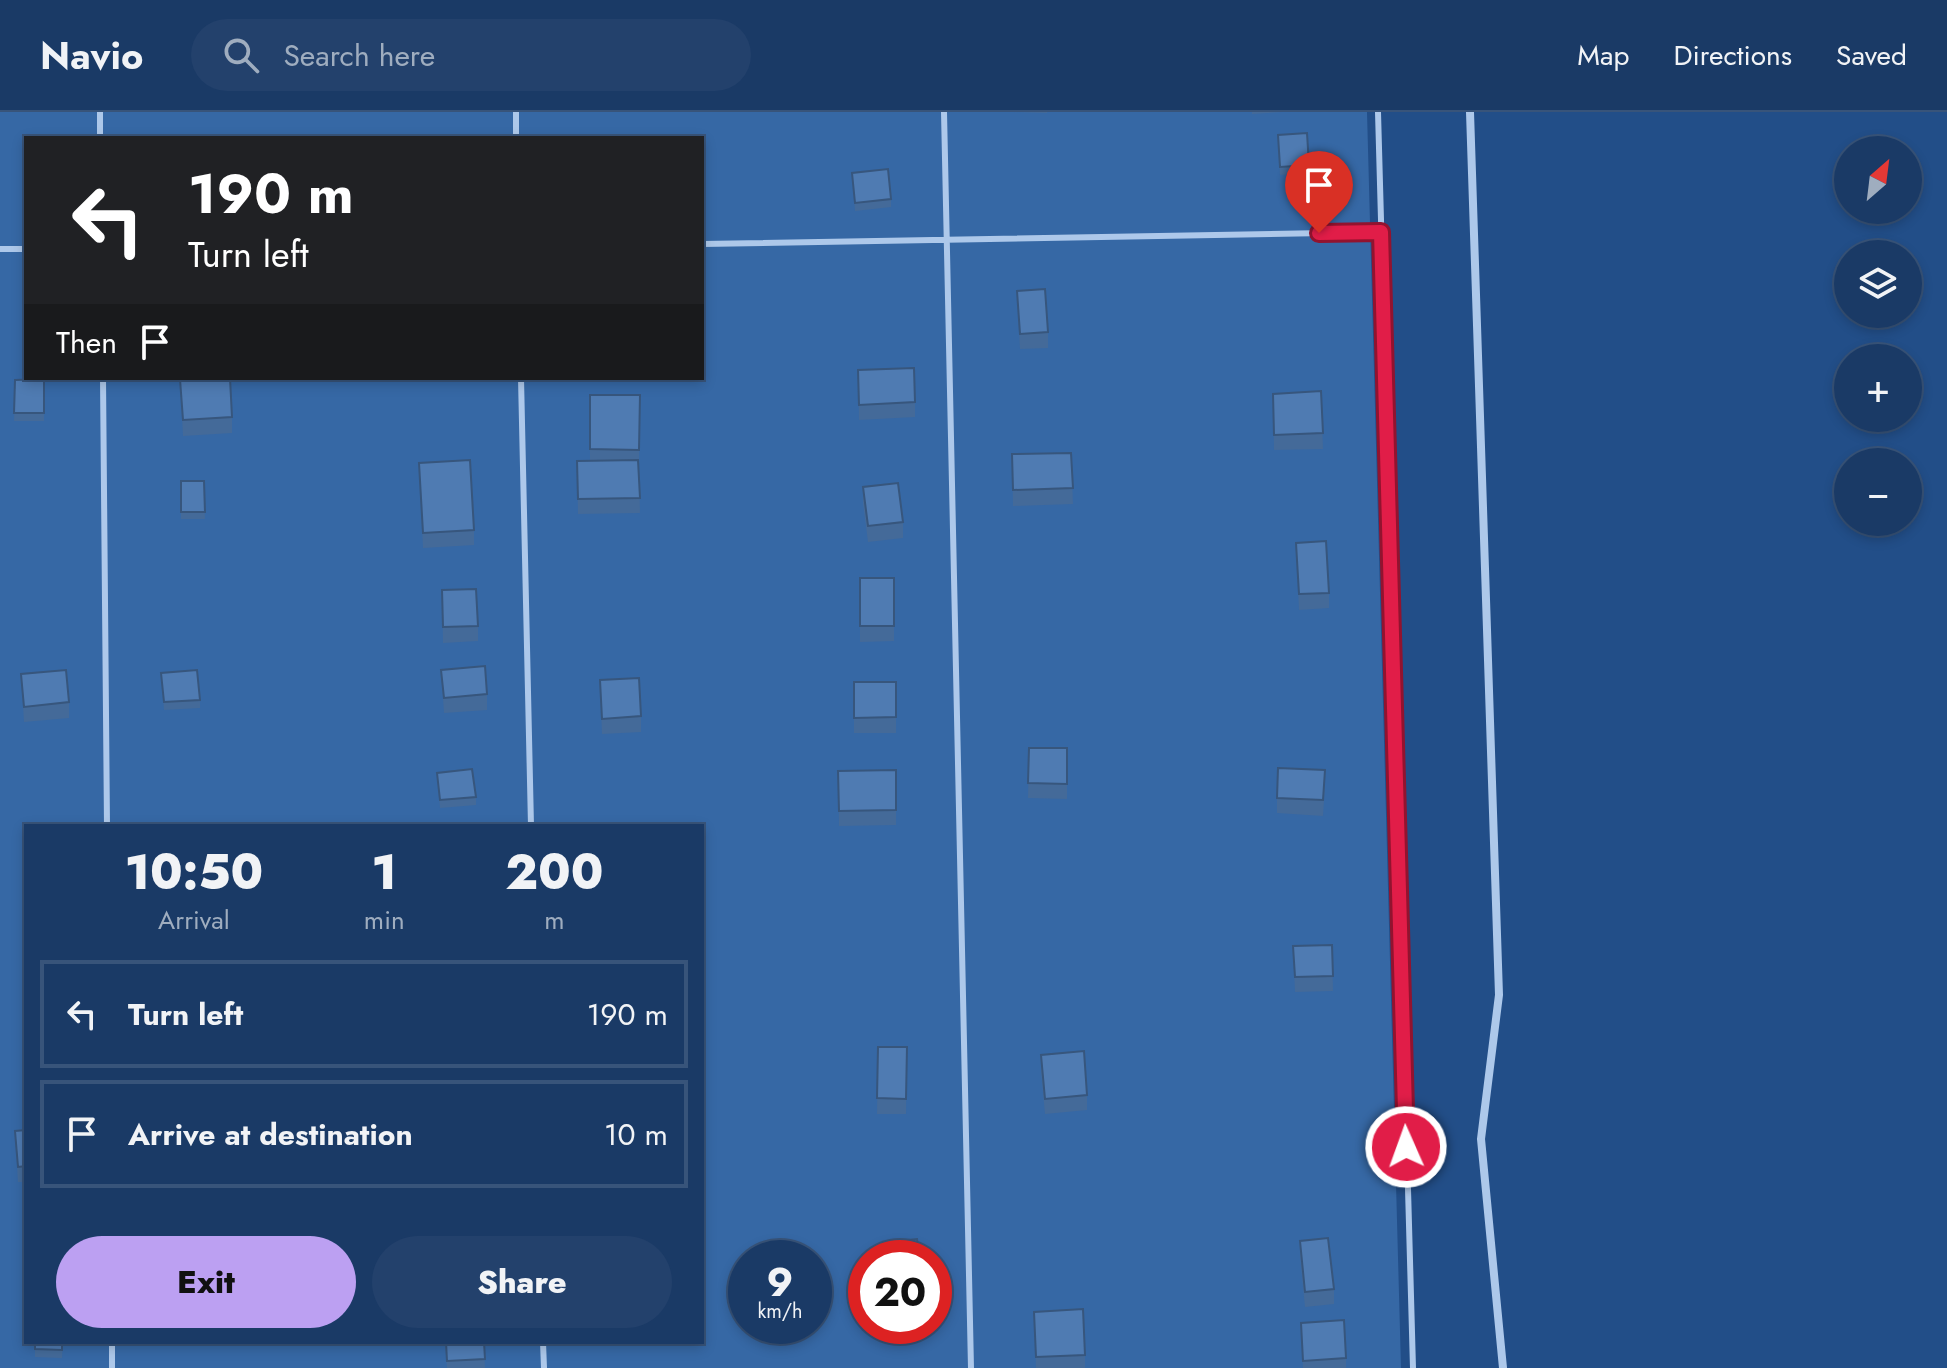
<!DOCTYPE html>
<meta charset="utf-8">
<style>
body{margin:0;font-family:Jost,sans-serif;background:#23416c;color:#f1f3f6;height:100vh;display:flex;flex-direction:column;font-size:30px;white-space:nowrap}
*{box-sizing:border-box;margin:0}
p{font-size:26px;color:#9fadbf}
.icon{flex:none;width:44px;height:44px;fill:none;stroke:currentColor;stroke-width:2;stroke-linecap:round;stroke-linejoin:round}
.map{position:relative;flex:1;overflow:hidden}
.details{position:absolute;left:24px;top:712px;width:680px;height:520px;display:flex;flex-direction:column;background:#1a3a66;border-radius:0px;box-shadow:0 4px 12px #0003,0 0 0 2px #38547a}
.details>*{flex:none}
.banner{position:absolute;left:24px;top:24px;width:680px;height:244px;border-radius:0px;box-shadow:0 4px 12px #0003,0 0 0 2px #38547a;background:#202124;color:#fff;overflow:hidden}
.needle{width:52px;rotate:28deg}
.tools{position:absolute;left:1834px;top:24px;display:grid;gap:16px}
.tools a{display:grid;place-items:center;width:88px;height:88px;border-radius:50%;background:#1a3a66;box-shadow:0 4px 12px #0003,0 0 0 2px #38547a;font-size:40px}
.speed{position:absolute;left:728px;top:1128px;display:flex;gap:16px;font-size:40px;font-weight:700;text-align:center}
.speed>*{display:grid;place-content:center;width:104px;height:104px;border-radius:50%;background:#1a3a66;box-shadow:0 4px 12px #0003,0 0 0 2px #38547a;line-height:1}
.speed small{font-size:20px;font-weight:400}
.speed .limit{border:12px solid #d22;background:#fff;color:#111}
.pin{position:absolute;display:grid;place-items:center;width:68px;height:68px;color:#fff;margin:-82px -34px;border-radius:50% 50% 50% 0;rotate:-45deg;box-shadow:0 0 8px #0007}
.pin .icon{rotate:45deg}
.me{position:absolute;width:88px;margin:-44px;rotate:358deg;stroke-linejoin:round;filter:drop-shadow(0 0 6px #0008)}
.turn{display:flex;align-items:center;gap:28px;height:168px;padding:0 32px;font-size:36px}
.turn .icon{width:104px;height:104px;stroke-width:2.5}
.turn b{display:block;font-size:56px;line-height:68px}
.then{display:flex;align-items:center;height:76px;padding:0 32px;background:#0003;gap:16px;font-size:30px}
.eta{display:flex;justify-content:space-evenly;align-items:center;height:136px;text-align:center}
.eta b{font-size:48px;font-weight:800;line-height:56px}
.primary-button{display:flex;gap:16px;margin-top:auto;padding:16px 32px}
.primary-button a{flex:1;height:92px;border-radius:48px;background:#bca0f2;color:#111;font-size:32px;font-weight:800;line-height:92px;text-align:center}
.primary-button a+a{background:#23416c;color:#f1f3f6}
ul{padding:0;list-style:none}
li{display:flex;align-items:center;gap:24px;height:108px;margin:0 16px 12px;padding:0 16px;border:4px solid #38547a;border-radius:0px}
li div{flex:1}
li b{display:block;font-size:30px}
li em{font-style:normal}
header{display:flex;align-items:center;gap:48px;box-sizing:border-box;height:112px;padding:0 40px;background:#1a3a66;border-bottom:2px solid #38547a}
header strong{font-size:38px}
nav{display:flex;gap:44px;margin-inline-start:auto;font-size:28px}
.search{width:560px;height:72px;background:#23416c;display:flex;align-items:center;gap:20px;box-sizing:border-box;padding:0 28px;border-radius:44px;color:#9fadbf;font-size:30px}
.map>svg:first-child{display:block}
.green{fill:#3668a5;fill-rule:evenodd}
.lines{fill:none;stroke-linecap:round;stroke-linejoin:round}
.service{stroke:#adc8ea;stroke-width:6}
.minor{stroke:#adc8ea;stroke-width:8}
.wall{fill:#446a99}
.building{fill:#4f7bb2;stroke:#37567d;stroke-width:2}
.route-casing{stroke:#92132f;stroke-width:20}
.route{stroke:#e11d48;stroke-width:14}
</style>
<header>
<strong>Navio</strong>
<div class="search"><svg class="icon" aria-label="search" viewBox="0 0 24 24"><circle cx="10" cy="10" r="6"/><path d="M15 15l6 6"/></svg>Search here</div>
<nav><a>Map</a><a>Directions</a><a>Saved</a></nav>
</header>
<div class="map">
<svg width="1947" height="1256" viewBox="0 0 1947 1256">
<rect width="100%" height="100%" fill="#224e88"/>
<!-- green -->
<path class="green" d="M0 0H1367L1401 1256H0ZM26 26H702V266H26ZM26 714H702V1230H26ZM746 1146H814V1214H746ZM866 1146H934V1214H866Z"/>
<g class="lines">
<!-- service -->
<path class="service" d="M100 0V26
M516 0V26
M944 0 971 1256
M1378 0 1413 1256
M702 132 1381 120
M0 137H26
M103 266 107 714
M521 266 531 714
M112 1230V1256
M543 1230 544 1256"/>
<!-- minor -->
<path class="minor" d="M1470 0 1499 883 1481 1027 1503 1256"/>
</g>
<!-- wall -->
<path class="wall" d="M1013 0H1047V1Z
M1252 0H1283L1252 2Z
M1307 21 1309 61 1280 63 1278 23Z
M852 61 891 87V95L855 99Z
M1017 179 1048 220V236L1020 237Z
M858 258 915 290V305L859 308Z
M44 267V309H14L15 268Z
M180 267 232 305V321L183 324Z
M1321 279 1323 337 1274 338 1273 282Z
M590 283H640L639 353 640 401 578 402 577 349H590Z
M1071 341 1073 392 1013 394 1012 342Z
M419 351 474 418V433L423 436Z
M181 369H204L205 407H181Z
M863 375 903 410V426L868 430 863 391Z
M1296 431 1329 481V496L1299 498Z
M860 466H894V529L860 530Z
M442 478 478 514V529L443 531Z
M441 558 487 582V598L444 601Z
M161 561 200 588V596L164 598Z
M21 562 69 590V606L24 610Z
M600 568 641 604V620L602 622Z
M854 570H896V621H854Z
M1029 636H1067V687L1028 686Z
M896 658V713L839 714 838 659Z
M437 661 476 685V693L440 696Z
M1325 674 1323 704 1277 701V686Z
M1332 833 1333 879 1295 880 1293 834Z
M878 935H907L906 1002H877Z
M1041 943 1087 983V998L1045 1002 1041 959Z
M26 1018V1070H18L15 1019Z
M1300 1129 1334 1177V1192L1305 1195 1300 1144Z
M1034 1200 1085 1243V1256H1036Z
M1301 1211 1346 1246V1256H1303Z
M35 1230H63L62 1246 35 1245Z
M445 1230H484L485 1256H447Z"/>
<!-- building -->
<path class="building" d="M1307 21 1309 53 1280 55 1278 23Z
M222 23V26H172V25Z
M888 57 891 87 855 91 852 61Z
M1045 177 1048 220 1020 222 1017 179Z
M914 256 915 290 859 293 858 258Z
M200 266H230L232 305 183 308 180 267Z
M44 267V301H14L15 268Z
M1321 279 1323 321 1274 323 1273 282Z
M590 283H640L639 338 590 337Z
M1071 341 1073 376 1013 378 1012 342Z
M470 348 474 418 423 421 419 351Z
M638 348 640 386 578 387 577 349Z
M181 369H204L205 400H181Z
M898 371 903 410 868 414 863 375Z
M1326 429 1329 481 1299 482 1296 431Z
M860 466H894V514H860Z
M476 477 478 514 443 515 442 478Z
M485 554 487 582 444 586 441 558Z
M66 558 69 590 24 595 21 562Z
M197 558 200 588 164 590 161 561Z
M639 566 641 604 602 607 600 568Z
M854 570H896V605L854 606Z
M1029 636H1067V672L1028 671Z
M1278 656 1325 658 1323 688 1277 686Z
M472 657 476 685 440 688 437 661Z
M896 658V698L839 699 838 659Z
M1332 833 1333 864 1295 865 1293 834Z
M878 935H907L906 987 877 986Z
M1084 939 1087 983 1045 987 1041 943Z
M26 1018V1054L18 1055 15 1019Z
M1328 1126 1334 1177 1305 1180 1300 1129Z
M917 1127 919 1146H888L887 1130Z
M1083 1197 1085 1243 1036 1245 1034 1200Z
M1344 1208 1346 1246 1303 1249 1301 1211Z
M35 1230H62V1238L35 1237Z
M446 1230H484L485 1247 447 1249Z"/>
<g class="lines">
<!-- route casing -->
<g class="route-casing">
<path id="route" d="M1319 121 1381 120 1406 1035"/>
</g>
<!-- route -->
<use href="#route" class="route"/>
</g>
</svg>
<div class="tools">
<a><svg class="needle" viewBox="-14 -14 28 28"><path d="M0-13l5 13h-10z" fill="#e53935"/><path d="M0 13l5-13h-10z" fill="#9fadbf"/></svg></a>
<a><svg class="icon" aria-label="layers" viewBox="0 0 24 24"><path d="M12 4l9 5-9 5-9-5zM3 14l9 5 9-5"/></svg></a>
<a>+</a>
<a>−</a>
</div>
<div class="speed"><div>9<small>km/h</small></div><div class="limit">20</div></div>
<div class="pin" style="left:1319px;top:121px;background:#d93025"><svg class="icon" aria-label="arrive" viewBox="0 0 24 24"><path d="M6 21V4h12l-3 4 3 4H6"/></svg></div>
<svg class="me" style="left:1406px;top:1035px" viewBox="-20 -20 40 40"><circle r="17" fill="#e11d48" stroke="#fff" stroke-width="3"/><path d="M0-11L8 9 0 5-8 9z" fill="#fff"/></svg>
<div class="banner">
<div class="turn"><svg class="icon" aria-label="left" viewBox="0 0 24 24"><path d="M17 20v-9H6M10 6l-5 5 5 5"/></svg><div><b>190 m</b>Turn left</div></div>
<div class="then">Then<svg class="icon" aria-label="arrive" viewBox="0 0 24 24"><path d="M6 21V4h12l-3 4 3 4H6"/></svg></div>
</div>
<section class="details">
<div class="eta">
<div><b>10:50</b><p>Arrival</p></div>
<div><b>1</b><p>min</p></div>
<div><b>200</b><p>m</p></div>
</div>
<ul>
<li><svg class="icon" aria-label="left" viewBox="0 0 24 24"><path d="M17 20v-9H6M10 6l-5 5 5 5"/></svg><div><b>Turn left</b></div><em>190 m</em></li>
<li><svg class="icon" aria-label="arrive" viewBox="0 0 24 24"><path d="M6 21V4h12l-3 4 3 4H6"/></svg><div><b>Arrive at destination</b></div><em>10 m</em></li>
</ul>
<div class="primary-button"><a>Exit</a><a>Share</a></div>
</section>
</div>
